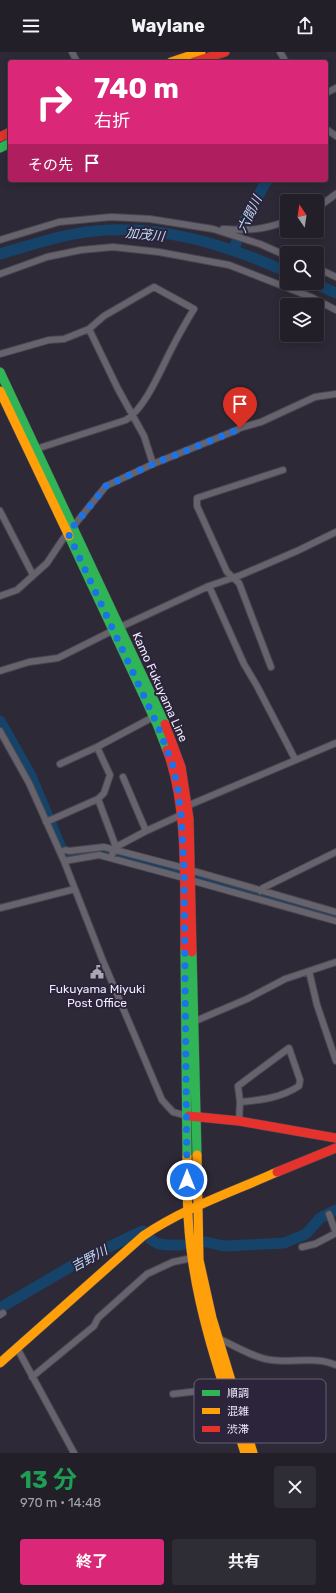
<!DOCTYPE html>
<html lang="ja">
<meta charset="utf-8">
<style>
body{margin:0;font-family:Rubik,"Noto Sans JP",sans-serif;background:#2e2c34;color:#f1f3f6;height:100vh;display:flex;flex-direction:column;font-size:15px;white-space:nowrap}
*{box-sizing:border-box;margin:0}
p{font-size:13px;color:#a2a2a8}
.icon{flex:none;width:22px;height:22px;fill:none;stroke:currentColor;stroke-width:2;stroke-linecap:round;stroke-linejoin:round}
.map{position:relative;height:1401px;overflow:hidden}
.side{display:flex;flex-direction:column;background:#221f28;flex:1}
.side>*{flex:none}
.hud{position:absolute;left:8px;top:8px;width:320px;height:122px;border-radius:4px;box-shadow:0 2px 10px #0003,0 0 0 1px #3f3d45;background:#db2777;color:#fff;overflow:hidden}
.needle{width:26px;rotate:347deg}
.buttons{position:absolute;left:280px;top:142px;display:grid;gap:8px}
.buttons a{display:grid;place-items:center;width:44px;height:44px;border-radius:4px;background:#221f28;box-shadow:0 2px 10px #0003,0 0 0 1px #3f3d45;font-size:20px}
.pin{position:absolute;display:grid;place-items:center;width:34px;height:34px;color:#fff;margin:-41px -17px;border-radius:50% 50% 50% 0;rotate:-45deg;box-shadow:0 0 4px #0007}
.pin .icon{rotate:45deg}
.me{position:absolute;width:44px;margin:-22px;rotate:0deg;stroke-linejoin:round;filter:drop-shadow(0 0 3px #0008)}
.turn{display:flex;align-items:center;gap:14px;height:84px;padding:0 20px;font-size:18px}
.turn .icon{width:52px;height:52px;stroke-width:2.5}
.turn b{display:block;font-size:28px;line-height:34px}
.then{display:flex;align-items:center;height:38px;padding:0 20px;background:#0003;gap:8px;font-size:15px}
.round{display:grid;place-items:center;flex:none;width:42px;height:42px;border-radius:4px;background:#2e2c34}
.headline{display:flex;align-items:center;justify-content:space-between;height:68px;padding:0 20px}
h1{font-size:24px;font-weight:700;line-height:30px;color:#1e9e55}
.action{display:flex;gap:8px;margin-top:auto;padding:8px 20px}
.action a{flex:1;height:46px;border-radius:4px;background:#db2777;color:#fff;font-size:16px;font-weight:700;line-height:46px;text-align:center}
.action a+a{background:#2e2c34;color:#f1f3f6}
header{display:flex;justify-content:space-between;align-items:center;height:52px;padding:0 20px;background:#221f28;font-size:18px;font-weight:700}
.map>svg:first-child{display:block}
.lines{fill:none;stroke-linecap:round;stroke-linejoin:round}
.river{stroke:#154369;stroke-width:11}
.street-casing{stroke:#4a4652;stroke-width:8}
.fast-casing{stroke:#4a4652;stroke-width:10}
.slow-casing{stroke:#4a4652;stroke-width:10}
.jam-casing{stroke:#4a4652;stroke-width:10}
.street{stroke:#66636d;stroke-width:6}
.fast{stroke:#30b455;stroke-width:9}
.slow{stroke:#ff9f0a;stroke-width:9}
.jam{stroke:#e5322d;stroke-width:9}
.route{stroke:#1a73e8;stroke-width:7;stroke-dasharray:0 12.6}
.labels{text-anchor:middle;stroke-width:4;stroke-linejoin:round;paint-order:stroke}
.street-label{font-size:12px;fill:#f0ebfc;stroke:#2b243b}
.poi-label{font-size:12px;fill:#f0ebfc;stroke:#2b243b}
.water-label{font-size:13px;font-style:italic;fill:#bedaf4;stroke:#2b243b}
.key{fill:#2b243b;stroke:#666075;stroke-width:1}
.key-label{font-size:11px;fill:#f0ebfc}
</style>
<header><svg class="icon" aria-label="menu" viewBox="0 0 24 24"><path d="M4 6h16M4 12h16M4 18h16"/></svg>Waylane<svg class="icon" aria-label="share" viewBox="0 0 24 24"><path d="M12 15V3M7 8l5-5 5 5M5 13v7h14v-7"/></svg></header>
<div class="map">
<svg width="336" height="1401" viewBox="0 0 336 1401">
<rect width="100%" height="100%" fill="#2d2936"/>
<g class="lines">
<!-- river -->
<path class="river" d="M234 197 244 169 267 128
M0 202C31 193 63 182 95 179 161 172 227 193 287 220
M313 231 336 241
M0 669 30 722 64 803 69 804 103 799 109 800 336 865
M206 1190 224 1194 284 1191 306 1182 320 1166 336 1158
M0 1256 80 1209 140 1180 143 1179C155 1195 163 1193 182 1193"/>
<!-- street casing -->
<g class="street-casing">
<path id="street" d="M72 0 77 10
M280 0 286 10
M326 41 336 36
M326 77 336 84
M317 156 336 142
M223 177C247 179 263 178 287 169
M0 188 59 170 111 165 150 167 213 177 260 192 287 204
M317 216 336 225
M0 222 47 205 81 198 113 195 159 200 229 213 311 245 336 258
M89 277 118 337 144 384 153 412
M0 302 49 288 64 287 89 277 104 264 154 235 194 257C186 270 178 284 171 298 160 319 146 355 126 368L36 397
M0 459 33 523
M209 534 244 612 257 634 295 707
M0 544 17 538 47 511 63 487 106 434 153 412 237 378 240 376 261 370 315 345 336 342
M271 615 239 531 227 520 197 454V446L283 418
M0 619 29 610 58 606 114 578 209 534 241 523 297 499 336 480
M0 679 29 731 64 809 103 909 162 1048 173 1060 187 1064
M60 712 97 695
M98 747 116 795 114 797 111 806
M46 770 98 747 104 741 110 723 97 695 157 663
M146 779 181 763 187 754 336 691
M116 795 146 779 123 725
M60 800 66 798 69 799 104 795 184 816
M64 809 99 803 184 826
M190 818 336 860
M190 828 336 869
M260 839 263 836 336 800
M0 856 75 837
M309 919 317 953 336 1009
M193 970 247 947 285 927 336 910
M239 1069 240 1050C261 1048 281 1046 299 1034L300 1028 289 996 238 1034 240 1050
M329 1162 336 1181
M302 1195 315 1192 336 1181
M0 1263 3 1261
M218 1286C233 1293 254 1306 271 1308 292 1311 316 1304 336 1313
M17 1296 74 1401
M32 1325 94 1274 98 1266 147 1222 173 1210 192 1206
M173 1342 225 1336"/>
</g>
<!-- fast casing -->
<g class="fast-casing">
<path id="fast" d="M0 96 10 91
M0 320 165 672
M69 484 157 672 167 698
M185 896 187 1105
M192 900 197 1103"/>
</g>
<!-- slow casing -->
<g class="slow-casing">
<path id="slow" d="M171 10 201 0
M0 339 69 484
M197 1103 199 1208 212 1266 253 1401
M187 1105C187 1138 187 1171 192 1205 201 1272 225 1337 245 1401
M0 1311 143 1184C184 1156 232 1140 277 1120"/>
</g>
<!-- jam casing -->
<g class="jam-casing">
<path id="jam" d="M194 10 225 0
M0 85 10 80
M165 672 181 715 189 767 192 900
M167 698C189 756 184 834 185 896
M189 1064 239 1069 336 1086
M277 1120 336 1096"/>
</g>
<!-- street -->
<use href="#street" class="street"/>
<!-- fast -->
<use href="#fast" class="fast"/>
<!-- slow -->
<use href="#slow" class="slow"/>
<!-- jam -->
<use href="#jam" class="jam"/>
</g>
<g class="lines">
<!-- route -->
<path class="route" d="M187 1128 184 816 181 763 178 738 173 714 157 672 68 481 106 434 153 412 237 378 240 376"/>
</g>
<!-- icons -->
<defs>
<g id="civic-bare" transform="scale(1.08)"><path d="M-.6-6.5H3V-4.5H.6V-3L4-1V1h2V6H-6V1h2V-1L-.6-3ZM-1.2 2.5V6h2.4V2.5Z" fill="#aca7b7" stroke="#2b243b" stroke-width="2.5" paint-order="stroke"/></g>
</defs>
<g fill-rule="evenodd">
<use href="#civic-bare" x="97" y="920"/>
</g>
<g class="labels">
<!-- street labels -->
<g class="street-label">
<text transform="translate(160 635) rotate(66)" y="4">Kamo Fukuyama Line</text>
</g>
<!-- poi labels -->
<g class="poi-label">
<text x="97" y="941">Fukuyama Miyuki<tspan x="97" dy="14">Post Office</tspan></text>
</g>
<!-- water labels -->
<g class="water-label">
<text transform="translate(249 162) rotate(-64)" y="5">六間川</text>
<text transform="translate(145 182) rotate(6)" y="5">加茂川</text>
<text transform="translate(89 1206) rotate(-28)" y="5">吉野川</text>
</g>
</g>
<!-- legend -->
<rect x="194" y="1327" width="132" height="64" rx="6" class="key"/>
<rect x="202" y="1338" width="18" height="6" fill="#30b455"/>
<rect x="202" y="1356" width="18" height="6" fill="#ff9f0a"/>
<rect x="202" y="1374" width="18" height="6" fill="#e5322d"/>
<g class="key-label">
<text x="227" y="1345">順調</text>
<text x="227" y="1363">混雑</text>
<text x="227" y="1381">渋滞</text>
</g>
</svg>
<div class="buttons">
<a><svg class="needle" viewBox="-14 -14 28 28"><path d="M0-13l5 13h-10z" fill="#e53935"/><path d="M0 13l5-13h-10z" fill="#a2a2a8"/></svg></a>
<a><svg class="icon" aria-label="search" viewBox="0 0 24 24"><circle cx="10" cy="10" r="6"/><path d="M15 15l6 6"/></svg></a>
<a><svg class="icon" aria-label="layers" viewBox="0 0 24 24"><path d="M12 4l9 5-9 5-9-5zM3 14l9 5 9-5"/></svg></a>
</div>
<div class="pin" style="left:240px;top:376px;background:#d93025"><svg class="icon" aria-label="arrive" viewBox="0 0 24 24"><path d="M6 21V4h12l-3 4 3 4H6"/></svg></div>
<svg class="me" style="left:187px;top:1128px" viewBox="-20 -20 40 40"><circle r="17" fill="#1a73e8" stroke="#fff" stroke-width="3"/><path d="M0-11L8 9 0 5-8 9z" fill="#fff"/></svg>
<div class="hud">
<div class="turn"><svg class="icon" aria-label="right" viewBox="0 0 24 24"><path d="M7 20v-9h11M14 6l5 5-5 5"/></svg><div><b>740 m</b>右折</div></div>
<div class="then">その先<svg class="icon" aria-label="arrive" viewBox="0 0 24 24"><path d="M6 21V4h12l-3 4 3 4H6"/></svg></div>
</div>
</div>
<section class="side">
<div class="headline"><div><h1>13 分</h1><p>970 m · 14:48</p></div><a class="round"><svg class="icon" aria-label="close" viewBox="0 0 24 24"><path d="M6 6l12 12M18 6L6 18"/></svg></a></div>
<div class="action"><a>終了</a><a>共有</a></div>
</section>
